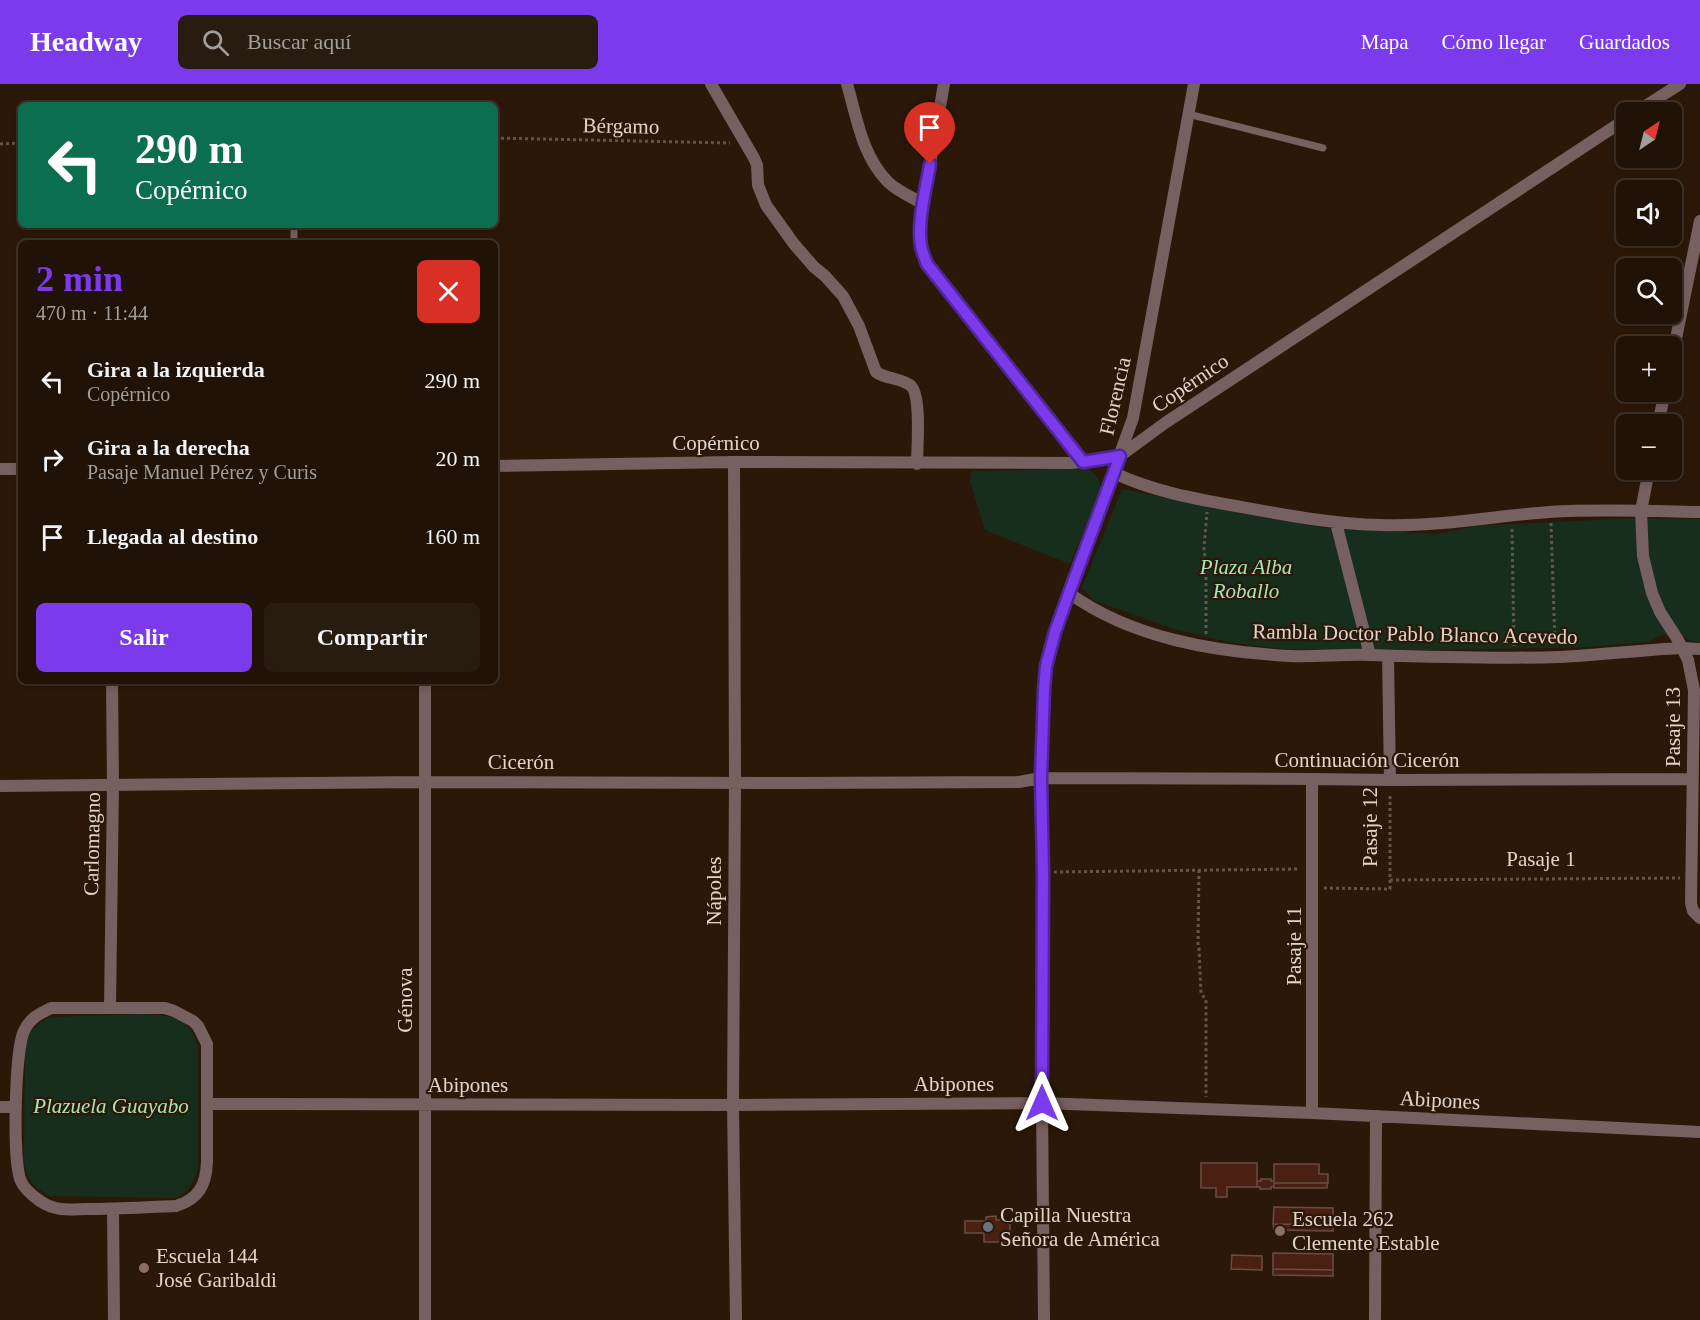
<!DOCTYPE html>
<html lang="es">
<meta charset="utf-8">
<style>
body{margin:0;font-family:"Times New Roman",serif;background:#281b10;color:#f1f3f6;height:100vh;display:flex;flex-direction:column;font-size:22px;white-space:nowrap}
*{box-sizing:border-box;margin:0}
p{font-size:20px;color:#a29e9b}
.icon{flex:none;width:33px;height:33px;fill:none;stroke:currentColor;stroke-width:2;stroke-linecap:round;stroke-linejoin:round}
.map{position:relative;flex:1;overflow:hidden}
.details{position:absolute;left:18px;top:156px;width:480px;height:444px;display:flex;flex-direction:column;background:#201206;border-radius:9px;box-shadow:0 3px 9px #0003,0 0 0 2px #3d3228}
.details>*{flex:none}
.top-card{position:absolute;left:18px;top:18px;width:480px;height:126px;border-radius:9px;box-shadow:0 3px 9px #0003,0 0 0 2px #3d3228;background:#0b6e4f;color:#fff;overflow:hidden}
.needle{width:39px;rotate:35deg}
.controls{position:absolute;left:1616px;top:18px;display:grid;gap:12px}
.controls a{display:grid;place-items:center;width:66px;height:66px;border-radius:9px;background:#201206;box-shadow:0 3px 9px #0003,0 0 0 2px #3d3228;font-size:30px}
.pin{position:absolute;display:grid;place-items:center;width:51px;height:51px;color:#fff;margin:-62px -26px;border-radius:50% 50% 50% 0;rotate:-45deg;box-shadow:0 0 6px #0007}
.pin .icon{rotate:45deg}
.me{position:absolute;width:66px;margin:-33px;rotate:0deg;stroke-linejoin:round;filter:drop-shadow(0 0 4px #0008)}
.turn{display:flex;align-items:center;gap:21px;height:126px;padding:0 18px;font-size:27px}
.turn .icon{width:78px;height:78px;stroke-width:2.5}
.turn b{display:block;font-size:42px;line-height:51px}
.round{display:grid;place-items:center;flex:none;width:63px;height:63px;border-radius:9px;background:#281b10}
.headline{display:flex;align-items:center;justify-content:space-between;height:102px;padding:0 18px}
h1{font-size:36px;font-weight:800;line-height:45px;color:#7c3aed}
.cta{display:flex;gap:12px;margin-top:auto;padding:12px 18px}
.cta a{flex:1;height:69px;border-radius:9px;background:#7c3aed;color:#fff;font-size:24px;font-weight:800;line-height:69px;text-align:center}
.cta a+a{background:#281b10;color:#f1f3f6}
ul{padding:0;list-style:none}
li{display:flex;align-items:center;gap:18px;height:78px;padding:0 18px}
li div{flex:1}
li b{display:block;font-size:22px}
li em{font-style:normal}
header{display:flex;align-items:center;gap:36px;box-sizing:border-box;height:84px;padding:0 30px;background:#7c3aed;color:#fff}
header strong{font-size:28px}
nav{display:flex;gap:33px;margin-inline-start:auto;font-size:21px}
.search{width:420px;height:54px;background:#281b10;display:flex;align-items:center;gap:15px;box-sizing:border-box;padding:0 21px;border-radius:9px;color:#a29e9b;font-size:22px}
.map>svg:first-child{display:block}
.green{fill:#172e1d}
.building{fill:#492011;stroke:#694d44;stroke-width:1.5}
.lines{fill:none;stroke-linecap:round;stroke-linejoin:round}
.path{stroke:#655446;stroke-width:3;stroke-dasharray:3 3;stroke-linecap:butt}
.lane{stroke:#776060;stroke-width:7}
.street{stroke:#776060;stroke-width:12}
.route-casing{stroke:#51269a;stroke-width:15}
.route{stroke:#7c3aed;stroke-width:10}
.worship-dot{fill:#6b7280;stroke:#2b1808;stroke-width:2}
.education-dot{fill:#8d6e63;stroke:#2b1808;stroke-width:2}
.labels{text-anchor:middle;stroke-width:4.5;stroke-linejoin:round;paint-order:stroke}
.street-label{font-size:21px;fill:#e1d4ca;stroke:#2b1808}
.park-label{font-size:21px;font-style:italic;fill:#a5e6b3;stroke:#2b1808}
.poi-label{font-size:21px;fill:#e1d4ca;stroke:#2b1808;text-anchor:start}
</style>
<header>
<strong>Headway</strong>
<div class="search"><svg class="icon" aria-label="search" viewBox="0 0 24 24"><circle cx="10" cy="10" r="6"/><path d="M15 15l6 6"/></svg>Buscar aquí</div>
<nav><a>Mapa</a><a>Cómo llegar</a><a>Guardados</a></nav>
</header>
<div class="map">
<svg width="1700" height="1236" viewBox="0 0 1700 1236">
<rect width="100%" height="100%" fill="#2b1808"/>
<!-- green -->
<path class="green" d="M1083 382C1095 389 1098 391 1101 405L1070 480 985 446 970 398 971 387 1037 386Z
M1122 405 1264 433 1324 444 1361 446 1436 450 1476 442 1635 434 1700 435V558L1691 557 1683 552 1661 551 1649 558 1585 563 1385 567 1281 565 1228 558 1174 545 1095 517 1082 504Z
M143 930C174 932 188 931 198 963V1083C195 1096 189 1108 176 1114L50 1112C34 1103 27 1097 24 1078L25 958C31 945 38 939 51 933Z"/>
<!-- building -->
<path class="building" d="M1201 1079H1257V1103H1227V1113H1216V1104H1201Z
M1274 1080H1319V1090H1328V1099H1274Z
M1261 1095H1271V1097H1274V1103H1271V1105H1260V1103H1257V1097H1261Z
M1274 1099H1327V1104H1274Z
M1274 1123 1333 1124V1141L1273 1140Z
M996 1132V1136H1010V1158H984V1149H965V1137H986V1133Z
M1273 1140 1333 1141V1147L1274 1146Z
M1273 1169 1333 1170V1186L1273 1185Z
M1232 1171 1262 1172V1186L1231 1185Z
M1273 1185 1333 1186V1192L1273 1191Z"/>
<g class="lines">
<!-- path -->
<path class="path" d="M495 54 730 59
M0 60 21 59
M1551 439 1555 561
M1512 445 1514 562
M1206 550V485L1204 464 1207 428
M1199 786 1198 861 1199 864 1201 909 1206 916V1013
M1054 788 1299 785
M1390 796 1680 794
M1324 804 1390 805V709"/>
<!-- lane -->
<path class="lane" d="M1188 30 1323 64
M294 159V141"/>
<!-- street -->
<path class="street" d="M711 0 754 74 757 81 758 101 766 121 794 160 814 183 825 192 843 212 859 242 876 288C886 295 900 294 910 301 922 310 917 364 917 380
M847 0C857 34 862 72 888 98 897 107 912 113 923 120
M944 0 923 120 920 154 922 165 927 180 938 195 1082 378
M1636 28 1680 0
M1671 279 1700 137
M1658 340 1665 308
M734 378 735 699 733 1021 736 1236
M495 382 734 378 1071 379 1120 372 1165 339 1626 35
M0 385H21
M1649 386 1641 427 1643 472 1652 509 1660 528 1678 556 1688 576 1694 606 1691 819 1693 827 1700 834
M1114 389C1152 407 1195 415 1236 422 1285 431 1332 440 1381 441 1437 443 1493 432 1549 428 1599 425 1650 427 1700 428
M1336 439 1370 571
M1069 509C1131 554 1214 568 1290 572 1317 573 1344 570 1372 571 1434 573 1497 575 1559 573 1600 571 1641 566 1682 564L1700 565
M1388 572 1390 696
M425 597V1236
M0 702 425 698 799 699 1019 698 1041 694 1312 695 1390 696 1692 695
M51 924H165L174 927 193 937 198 942 207 960V1078C206 1101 199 1115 176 1122 147 1123 118 1125 88 1125 79 1125 70 1126 61 1125 53 1124 46 1121 40 1117 33 1112 24 1105 21 1097 12 1078 15 965 24 947 30 934 39 930 51 924Z
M110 924 113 701 112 597
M207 1020 733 1021 1042 1019 1312 1029 1700 1048
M0 1023H16
M1312 1029V695
M113 1125 114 1236
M1044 1236 1042 1019 1043 788 1041 694 1044 606 1046 582 1055 548 1069 509 1133 334 1194 0
M1375 1236 1376 1032"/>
</g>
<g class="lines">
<!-- route casing -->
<g class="route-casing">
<path id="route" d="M930 80C926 105 917 137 921 162 922 168 925 174 927 180L1083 378 1120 372 1069 509 1055 548 1046 582 1044 606 1041 694 1043 788 1042 1019"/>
</g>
<!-- route -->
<use href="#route" class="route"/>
</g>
<!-- markers -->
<circle class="worship-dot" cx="988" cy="1143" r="6"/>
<g class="education-dot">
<circle cx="1280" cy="1147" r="6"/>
<circle cx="144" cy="1184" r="6"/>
</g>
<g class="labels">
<!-- street labels -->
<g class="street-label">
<text transform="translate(621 42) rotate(1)" y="7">Bérgamo</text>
<text transform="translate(1190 299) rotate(-34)" y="7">Copérnico</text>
<text transform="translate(1115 312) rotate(-77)" y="7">Florencia</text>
<text x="716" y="366">Copérnico</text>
<text transform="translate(1415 550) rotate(1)" y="7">Rambla Doctor Pablo Blanco Acevedo</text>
<text transform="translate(1673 643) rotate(-90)" y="7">Pasaje 13</text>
<text x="1367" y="683">Continuación Cicerón</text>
<text x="521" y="685">Cicerón</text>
<text transform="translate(1370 743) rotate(-90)" y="7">Pasaje 12</text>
<text transform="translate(92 760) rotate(-89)" y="7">Carlomagno</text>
<text x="1541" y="782">Pasaje 1</text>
<text transform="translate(714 807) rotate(-90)" y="7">Nápoles</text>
<text transform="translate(1294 862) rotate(-90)" y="7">Pasaje 11</text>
<text transform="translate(405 916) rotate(-90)" y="7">Génova</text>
<text x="954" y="1007">Abipones</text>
<text x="468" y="1008">Abipones</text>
<text transform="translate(1440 1016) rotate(3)" y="7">Abipones</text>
</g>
<!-- park labels -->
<g class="park-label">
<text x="1246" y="490">Plaza Alba<tspan x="1246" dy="24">Roballo</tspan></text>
<text x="111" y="1029">Plazuela Guayabo</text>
</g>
<!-- poi labels -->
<g class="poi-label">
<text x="1000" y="1138">Capilla Nuestra<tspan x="1000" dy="24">Señora de América</tspan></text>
<text x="1292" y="1142">Escuela 262<tspan x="1292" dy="24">Clemente Estable</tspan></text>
<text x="156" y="1179">Escuela 144<tspan x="156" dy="24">José Garibaldi</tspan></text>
</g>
</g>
</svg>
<div class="controls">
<a><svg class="needle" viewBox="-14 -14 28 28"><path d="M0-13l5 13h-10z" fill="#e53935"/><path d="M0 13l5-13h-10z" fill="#a29e9b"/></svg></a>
<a><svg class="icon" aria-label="sound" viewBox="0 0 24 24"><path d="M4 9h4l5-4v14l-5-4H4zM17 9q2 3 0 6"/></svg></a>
<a><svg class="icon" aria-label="search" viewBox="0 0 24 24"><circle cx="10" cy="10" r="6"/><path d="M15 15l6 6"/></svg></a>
<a>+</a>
<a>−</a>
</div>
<div class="pin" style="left:930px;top:80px;background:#d93025"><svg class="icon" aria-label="arrive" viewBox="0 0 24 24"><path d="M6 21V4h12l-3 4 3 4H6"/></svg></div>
<svg class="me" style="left:1042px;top:1019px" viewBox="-20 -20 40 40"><path d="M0-17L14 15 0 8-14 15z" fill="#7c3aed" stroke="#fff" stroke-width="4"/></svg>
<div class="top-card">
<div class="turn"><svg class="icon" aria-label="left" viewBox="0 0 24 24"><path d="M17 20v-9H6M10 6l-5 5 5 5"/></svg><div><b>290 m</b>Copérnico</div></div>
</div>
<section class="details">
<div class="headline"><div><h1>2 min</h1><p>470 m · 11:44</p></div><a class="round" style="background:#d93025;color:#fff"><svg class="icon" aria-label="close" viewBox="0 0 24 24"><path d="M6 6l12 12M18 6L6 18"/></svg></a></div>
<ul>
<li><svg class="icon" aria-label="left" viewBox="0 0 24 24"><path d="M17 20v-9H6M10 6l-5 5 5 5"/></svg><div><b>Gira a la izquierda</b><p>Copérnico</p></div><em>290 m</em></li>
<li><svg class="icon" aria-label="right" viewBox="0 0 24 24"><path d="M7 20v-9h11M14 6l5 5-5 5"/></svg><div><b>Gira a la derecha</b><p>Pasaje Manuel Pérez y Curis</p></div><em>20 m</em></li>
<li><svg class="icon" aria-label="arrive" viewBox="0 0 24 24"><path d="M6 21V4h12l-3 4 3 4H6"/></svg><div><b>Llegada al destino</b></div><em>160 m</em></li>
</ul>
<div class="cta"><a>Salir</a><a>Compartir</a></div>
</section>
</div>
